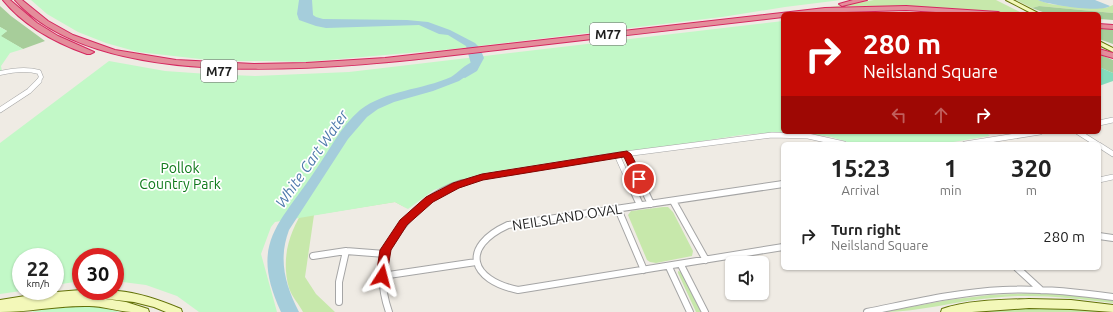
<!DOCTYPE html>
<style>
body{margin:0;font-family:Ubuntu,sans-serif;background:#f2f2f2;color:#222;height:100vh;display:flex;flex-direction:column;font-size:15px;white-space:nowrap}
*{box-sizing:border-box;margin:0}
p{font-size:13px;color:#767676}
.icon{flex:none;width:22px;height:22px;fill:none;stroke:currentColor;stroke-width:2;stroke-linecap:round;stroke-linejoin:round}
.map{position:relative;flex:1;overflow:hidden}
.panel{position:absolute;left:781px;top:142px;width:320px;height:128px;display:flex;flex-direction:column;background:#fff;border-radius:6px;box-shadow:0 1px 3px #0004}
.panel>*{flex:none}
.hud{position:absolute;left:781px;top:12px;width:320px;height:122px;border-radius:6px;box-shadow:0 1px 3px #0004;background:#c60b05;color:#fff;overflow:hidden}
.controls{position:absolute;left:725px;top:256px;display:grid;gap:8px}
.controls a{display:grid;place-items:center;width:44px;height:44px;border-radius:6px;background:#fff;box-shadow:0 1px 3px #0004;font-size:20px}
.speed{position:absolute;left:12px;top:248px;display:flex;gap:8px;font-size:20px;font-weight:700;text-align:center}
.speed>*{display:grid;place-content:center;width:52px;height:52px;border-radius:50%;background:#fff;box-shadow:0 1px 3px #0004;line-height:1}
.speed small{font-size:10px;font-weight:400}
.speed .limit{border:6px solid #d22;background:#fff;color:#111}
.pin{position:absolute;display:grid;place-items:center;width:34px;height:34px;color:#fff;margin:-17px;border:2px solid #fff;border-radius:50%;box-shadow:0 1px 4px #0007}
.me{position:absolute;width:44px;margin:-22px;rotate:9deg;stroke-linejoin:round;filter:drop-shadow(0 0 3px #0008)}
.turn{display:flex;align-items:center;gap:14px;height:84px;padding:0 16px;font-size:18px}
.turn .icon{width:52px;height:52px;stroke-width:2.5}
.turn b{display:block;font-size:28px;line-height:34px}
.lanes{display:flex;align-items:center;height:38px;padding:0 16px;background:#0003;justify-content:center;gap:20px;direction:ltr}
.lanes .off{opacity:.35}
.eta{display:flex;justify-content:space-evenly;align-items:center;height:68px;text-align:center}
.eta b{font-size:24px;font-weight:600;line-height:28px}
ul{padding:0;list-style:none}
li{display:flex;align-items:center;gap:12px;height:52px;padding:0 16px}
li div{flex:1}
li b{display:block;font-size:15px}
li em{font-style:normal}
.map>svg:first-child{display:block}
.grass{fill:#c7e8ab}
.forest{fill:#a7cd9a}
.park{fill:#c2f8c7}
.pitch{fill:#84dcbc}
.water{fill:#a5cddb}
.lines{fill:none;stroke-linecap:round;stroke-linejoin:round}
.river{fill:#a5cddb;fill-rule:evenodd}
.street-far2-casing{stroke:#a5a5a5;stroke-width:5}
.street-far1-casing{stroke:#a5a5a5;stroke-width:6}
.street-casing{stroke:#a5a5a5;stroke-width:8}
.secondary-casing{stroke:#637208;stroke-width:2}
.highway-casing{stroke:#d5285f;stroke-width:2}
.street-far2{stroke:#fff;stroke-width:4}
.street-far1{stroke:#fff;stroke-width:5}
.street{stroke:#fff;stroke-width:6}
.secondary{fill:#f3f8b9;fill-rule:evenodd}
.highway{fill:#e48d9b;fill-rule:evenodd}
.route{fill:#c60b05;stroke:#810703}
.labels{text-anchor:middle;stroke-width:3.5;stroke-linejoin:round;paint-order:stroke}
.shield{fill:#fff;stroke:#626262;stroke-width:1}
.shield-label{font-size:13px;font-weight:bold;fill:#1e1e1e}
.park-label{font-size:14px;fill:#0e791a;stroke:#fff}
.street-label{font-size:14px;fill:#1e1e1e;stroke:#fff}
.water-label{font-size:15px;font-style:italic;fill:#4d79ab;stroke:#fff}
</style>
<div class="map">
<svg width="1113" height="312" viewBox="0 0 1113 312">
<rect width="100%" height="100%" fill="#efebe4"/>
<!-- grass -->
<path class="grass" d="M874 0H996L1024 14 922 7 871 6 830 7Z
M1016 0H1038L1050 4 1083 8H1106L1113 5V13L1039 6 1032 8Z
M337 164 408 209 395 202 314 215 305 277 316 294 335 312H303C299 304 292 297 289 288 275 238 309 201 337 164Z
M663 207H668L673 212 693 251 692 256 656 263 650 262 647 260 628 215 631 211Z
M678 271 681 272 701 312H696L678 273Z
M1034 293 1070 295 1113 300V303C1073 298 1031 293 991 298 955 301 920 312 884 312L948 300 990 295Z
M1014 308 1077 309 1109 312H979Z"/>
<!-- forest -->
<path class="forest" d="M0 6 11 16 45 41 23 49 0 36 7 31 0 27Z
M1039 6 1113 13V20L1099 19V14H1048L1032 8Z
M1099 28 1113 29V44L1099 39Z
M1099 54 1113 60V73L1099 67Z"/>
<!-- park -->
<path class="park" d="M31 0H841L785 7 722 17 454 49 305 62 267 61H218L138 52 106 43 78 32 47 14Z
M783 21V132L741 135 659 148 610 153 484 173 473 176 434 190 408 209 395 202 275 222 271 227 261 254 277 312H199L177 296 146 285 115 281V257H81V281L55 285V257H21V291L0 294V143L109 61 165 71 208 74 255 76 349 72Z
M0 27 7 31 1 36 23 49 10 53 1 66 2 71H0Z
M796 132H986L990 136 941 144H854L831 137Z
M57 307H98L121 312H30Z"/>
<!-- pitch -->
<path class="pitch" d="M1099 67 1113 73V81L1099 86Z"/>
<!-- water -->
<path class="water" d="M299 0H312L313 15 316 17 323 19 407 20 428 22 450 30 475 43 480 48 484 58 477 71 465 78 458 75 471 64 466 46 448 35 439 34 419 25 326 28 316 26 299 20 297 14Z
M1038 0H1095L1110 6C1102 13 1048 5 1038 0Z"/>
<g class="lines">
<!-- river -->
<path class="river" d="M473 62 478 65C473 72 466 76 459 81L433 91 394 102 378 109 367 117 348 139 289 230C278 259 285 285 299 312H281C249 243 279 225 315 171 329 151 341 126 360 110 386 90 422 90 451 77 458 73 465 64 473 62Z"/>
<!-- street-far2 casing -->
<g class="street-far2-casing">
<path id="street-far2" d="M0 73C13 70 26 68 39 72L41 77 38 82"/>
</g>
<!-- street-far1 casing -->
<g class="street-far1-casing">
<path id="street-far1" d="M0 110 29 91 39 81
M1099 123 1113 120
M1078 132 1097 144
M965 144 1040 132
M1099 145 1113 154
M627 154 642 184
M617 155 630 184
M1099 180 1113 177
M458 184 482 177 617 155 772 135 808 136 844 144
M781 184H783"/>
</g>
<!-- street casing -->
<g class="street-casing">
<path id="street" d="M630 183 640 205
M641 183 651 204
M783 184 508 225C460 247 470 280 518 290L783 247
M673 201 706 260
M618 209 644 270
M1099 236 1113 238
M313 256 346 251 385 254
M681 265 705 312
M669 267 690 312
M1017 268 1041 290
M382 276 476 262
M339 302V282L346 251
M389 312C382 292 380 272 386 252 387 247 391 242 394 238 410 213 433 192 462 183
M867 312C912 303 957 292 1003 290 1040 288 1077 292 1113 297"/>
</g>
<!-- secondary casing -->
<g class="secondary-casing">
<path id="secondary" d="M1006 0H1013L1040 14H1033Z
M1099 41 1113 48V52L1099 45Z
M81 290C89 293 108 290 118 291 140 293 160 300 181 309L182 312H166L154 307 134 302 99 298 126 302 148 309 149 312C143 312 137 312 131 312 117 311 103 306 89 306 59 305 30 312 0 312V300L44 293Z
M1029 299 1071 300 1113 305V312L1071 309 1029 308 972 312H941L942 309C968 300 1002 300 1029 299Z"/>
</g>
<!-- highway casing -->
<g class="highway-casing">
<path id="highway" d="M3 0H10L37 23 58 36 94 52 90 54H87C56 43 24 26 3 0Z
M15 0H22L48 21 73 35 115 50 176 60 254 64 306 63 385 58 825 8 906 6 998 12 1002 14H966L906 10 783 14V17C696 27 610 37 523 47 394 61 111 107 15 0Z
M853 0H867L842 6 839 4Z
M1099 24 1113 25V29L1099 28Z
M1099 49 1113 53V58L1099 54Z"/>
</g>
<!-- street-far2 -->
<use href="#street-far2" class="street-far2"/>
<!-- street-far1 -->
<use href="#street-far1" class="street-far1"/>
<!-- street -->
<use href="#street" class="street"/>
<!-- secondary -->
<use href="#secondary" class="secondary"/>
<!-- highway -->
<use href="#highway" class="highway"/>
</g>
<!-- route -->
<path class="route" d="M627 151 631 154 644 179 642 181H635L624 157 483 180 459 188 433 202 407 225 391 250 386 280 382 281 378 280 376 276 380 250 400 220 426 197 453 183 482 174Z"/>
<g class="labels">
<!-- shield labels -->
<g class="shield">
<rect x="590" y="23" width="36" height="22" rx="3"/>
<rect x="201" y="60" width="36" height="22" rx="3"/>
</g>
<g class="shield-label">
<text x="608" y="39">M77</text>
<text x="219" y="76">M77</text>
</g>
<!-- park labels -->
<g class="park-label">
<text x="180" y="173">Pollok<tspan x="180" dy="16">Country Park</tspan></text>
</g>
<!-- street labels -->
<g class="street-label">
<text transform="translate(567 217) rotate(-9)" y="5">NEILSLAND OVAL</text>
</g>
<!-- water labels -->
<g class="water-label">
<text transform="translate(312 159) rotate(-55)" y="5">White Cart Water</text>
</g>
</g>
</svg>
<div class="controls">
<a><svg class="icon" aria-label="sound" viewBox="0 0 24 24"><path d="M4 9h4l5-4v14l-5-4H4zM17 9q2 3 0 6"/></svg></a>
</div>
<div class="speed"><div>22<small>km/h</small></div><div class="limit">30</div></div>
<div class="pin" style="left:639px;top:179px;background:#d93025"><svg class="icon" aria-label="arrive" viewBox="0 0 24 24"><path d="M6 21V4h12l-3 4 3 4H6"/></svg></div>
<svg class="me" style="left:382px;top:276px" viewBox="-20 -20 40 40"><path d="M0-17L14 15 0 8-14 15z" fill="#c60b05" stroke="#fff" stroke-width="4"/></svg>
<div class="hud">
<div class="turn"><svg class="icon" aria-label="right" viewBox="0 0 24 24"><path d="M7 20v-9h11M14 6l5 5-5 5"/></svg><div><b>280 m</b>Neilsland Square</div></div>
<div class="lanes"><svg class="icon off" aria-label="left" viewBox="0 0 24 24"><path d="M17 20v-9H6M10 6l-5 5 5 5"/></svg><svg class="icon off" aria-label="ahead" viewBox="0 0 24 24"><path d="M12 20V5M6 11l6-6 6 6"/></svg><svg class="icon" aria-label="right" viewBox="0 0 24 24"><path d="M7 20v-9h11M14 6l5 5-5 5"/></svg></div>
</div>
<section class="panel">
<div class="eta">
<div><b>15:23</b><p>Arrival</p></div>
<div><b>1</b><p>min</p></div>
<div><b>320</b><p>m</p></div>
</div>
<ul>
<li><svg class="icon" aria-label="right" viewBox="0 0 24 24"><path d="M7 20v-9h11M14 6l5 5-5 5"/></svg><div><b>Turn right</b><p>Neilsland Square</p></div><em>280 m</em></li>
</ul>
</section>
</div>
